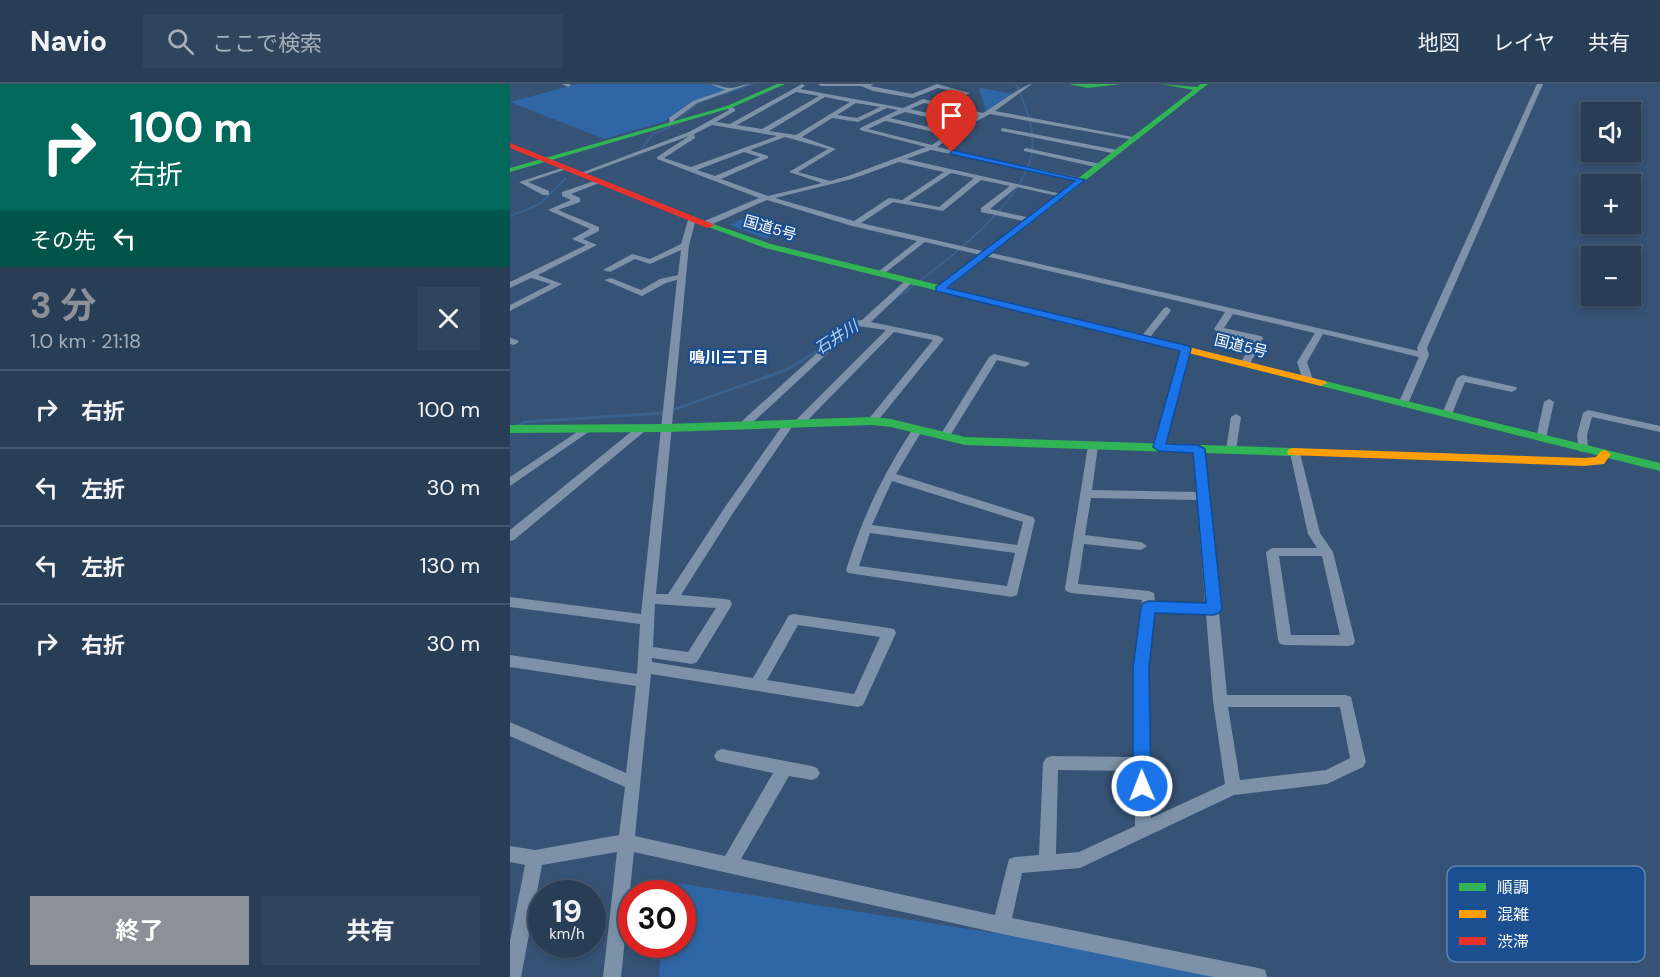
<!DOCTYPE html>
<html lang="ja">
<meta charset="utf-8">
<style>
body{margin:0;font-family:"DM Sans","Noto Sans JP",sans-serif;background:#30455d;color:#f1f3f6;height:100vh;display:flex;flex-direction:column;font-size:22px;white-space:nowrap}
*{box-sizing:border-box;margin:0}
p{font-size:20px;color:#a5aeba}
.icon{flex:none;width:33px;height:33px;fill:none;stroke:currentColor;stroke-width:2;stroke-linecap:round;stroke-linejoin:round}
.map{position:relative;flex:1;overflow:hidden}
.panel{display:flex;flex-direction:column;background:#283e57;width:510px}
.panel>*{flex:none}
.guide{background:#00695c;color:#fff;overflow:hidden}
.controls{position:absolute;left:1071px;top:18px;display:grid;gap:12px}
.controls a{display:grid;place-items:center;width:60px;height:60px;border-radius:0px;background:#283e57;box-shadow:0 3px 9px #0003,0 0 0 2px #44576d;font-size:30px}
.speed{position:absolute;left:18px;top:796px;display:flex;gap:12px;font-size:30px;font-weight:700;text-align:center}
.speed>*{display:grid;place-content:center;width:78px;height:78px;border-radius:50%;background:#283e57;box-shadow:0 3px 9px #0003,0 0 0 2px #44576d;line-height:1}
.speed small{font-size:15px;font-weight:400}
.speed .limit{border:9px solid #d22;background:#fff;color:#111}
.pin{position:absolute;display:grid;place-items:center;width:51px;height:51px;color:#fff;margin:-62px -26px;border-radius:50% 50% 50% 0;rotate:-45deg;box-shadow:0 0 6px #0007}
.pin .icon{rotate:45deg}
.me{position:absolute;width:66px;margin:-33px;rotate:359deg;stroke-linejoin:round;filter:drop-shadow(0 0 4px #0008)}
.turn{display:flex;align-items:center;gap:21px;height:126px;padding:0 30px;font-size:27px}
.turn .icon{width:78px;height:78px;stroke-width:2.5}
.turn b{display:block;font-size:42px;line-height:51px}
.then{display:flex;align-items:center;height:57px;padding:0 30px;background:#0003;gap:12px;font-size:22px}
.round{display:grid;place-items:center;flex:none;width:63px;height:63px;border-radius:0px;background:#30455d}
.overview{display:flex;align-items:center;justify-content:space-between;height:102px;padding:0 30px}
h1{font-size:36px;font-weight:700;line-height:45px;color:#8c9099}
.cta{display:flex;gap:12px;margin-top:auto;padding:12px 30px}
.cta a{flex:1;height:69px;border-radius:0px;background:#8c9099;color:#fff;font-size:24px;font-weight:700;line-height:69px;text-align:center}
.cta a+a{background:#30455d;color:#f1f3f6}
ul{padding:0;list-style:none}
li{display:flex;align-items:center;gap:18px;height:78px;padding:0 30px;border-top:2px solid #44576d}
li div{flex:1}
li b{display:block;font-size:22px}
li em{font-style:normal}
header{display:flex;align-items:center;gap:36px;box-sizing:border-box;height:84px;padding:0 30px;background:#283e57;border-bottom:2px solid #44576d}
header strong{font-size:28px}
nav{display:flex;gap:33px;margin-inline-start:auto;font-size:21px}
.search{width:420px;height:54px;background:#30455d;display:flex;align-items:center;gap:15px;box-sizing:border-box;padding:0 21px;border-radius:0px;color:#a5aeba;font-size:22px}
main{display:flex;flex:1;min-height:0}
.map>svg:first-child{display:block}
.green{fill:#2f66a5}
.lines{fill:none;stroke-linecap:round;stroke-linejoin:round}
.stream-far1{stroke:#3b618d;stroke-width:2}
.stream{stroke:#3b618d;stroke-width:3}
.street{fill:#7d92a8;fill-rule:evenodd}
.fast{fill:#30b455;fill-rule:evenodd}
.slow{fill:#ff9f0a;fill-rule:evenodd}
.jam{fill:#e5322d;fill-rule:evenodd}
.route{fill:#1a73e8;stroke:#114b97;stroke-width:1.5}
.labels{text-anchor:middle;stroke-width:4.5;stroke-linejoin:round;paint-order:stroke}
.far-street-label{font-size:15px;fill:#fff;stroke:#1b4f8f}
.far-water-label{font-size:16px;font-style:italic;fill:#b5d3f5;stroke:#1b4f8f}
.far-neighbourhood-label{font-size:16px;font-weight:bold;fill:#fff;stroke:#1b4f8f}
.key{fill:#1b4f8f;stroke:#5f84b1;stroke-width:1.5}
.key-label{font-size:16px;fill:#fff}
</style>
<header>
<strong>Navio</strong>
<div class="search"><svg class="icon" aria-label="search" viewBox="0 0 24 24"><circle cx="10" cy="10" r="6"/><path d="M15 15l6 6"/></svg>ここで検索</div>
<nav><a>地図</a><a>レイヤ</a><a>共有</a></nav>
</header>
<main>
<section class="panel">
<div class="guide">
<div class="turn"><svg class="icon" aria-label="right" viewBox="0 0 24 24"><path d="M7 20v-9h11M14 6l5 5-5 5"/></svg><div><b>100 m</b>右折</div></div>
<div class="then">その先<svg class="icon" aria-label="left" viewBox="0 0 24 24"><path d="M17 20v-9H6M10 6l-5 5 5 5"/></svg></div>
</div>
<div class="overview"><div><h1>3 分</h1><p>1.0 km · 21:18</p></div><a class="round"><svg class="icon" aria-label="close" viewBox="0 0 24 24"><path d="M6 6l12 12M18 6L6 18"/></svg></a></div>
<ul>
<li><svg class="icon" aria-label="right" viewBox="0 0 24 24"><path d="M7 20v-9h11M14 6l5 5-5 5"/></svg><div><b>右折</b></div><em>100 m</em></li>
<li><svg class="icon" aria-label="left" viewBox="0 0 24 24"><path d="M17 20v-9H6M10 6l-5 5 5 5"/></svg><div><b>左折</b></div><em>30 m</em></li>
<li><svg class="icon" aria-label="left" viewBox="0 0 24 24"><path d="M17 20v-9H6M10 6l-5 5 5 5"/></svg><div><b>左折</b></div><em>130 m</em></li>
<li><svg class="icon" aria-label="right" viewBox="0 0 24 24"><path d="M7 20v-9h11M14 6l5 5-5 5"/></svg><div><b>右折</b></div><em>30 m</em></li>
</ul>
<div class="cta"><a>終了</a><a>共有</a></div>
</section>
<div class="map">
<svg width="1150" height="893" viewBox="0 0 1150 893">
<rect width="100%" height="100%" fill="#365274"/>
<!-- green -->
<path class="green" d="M67 0H198L217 6 181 18 154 38 94 55 0 18Z
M472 4 503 10 476 27 469 5Z
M240 131 273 143 257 155 220 141Z
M154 797 764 893H149L151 861H172V810H153Z"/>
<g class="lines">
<!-- stream-far1 -->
<path class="stream-far1" d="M169 34 189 18 243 0
M132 64 143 50 160 43
M0 132 30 120 56 94
M383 216C426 186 515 121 522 67 525 43 515 21 506 0"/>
<!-- stream -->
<path class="stream" d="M0 346 15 338 154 329 276 286 317 261"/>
<!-- street -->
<path class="street" d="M52 0H60L61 1 58 3Z
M200 0C207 0 214 4 220 4 226 4 233 0 240 0L187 19 164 36V40H160L159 34 183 17 215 6Z
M308 0H364L360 2 402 10 427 0 460 9 437 21 473 29C484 23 514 0 522 0L485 27 628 54 625 56 480 30 452 45 427 63 571 94 574 96 573 97 421 66 396 75 556 111 552 113 507 103 480 125 521 134 522 136 518 138 471 128V124L500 102 471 96 433 127 383 118 351 139 908 267 907 264 1027 0H1033L917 264 919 271 898 320 893 323 888 320 909 273 813 250 797 278 803 296 798 299 793 296 787 278 805 249 723 230 714 244 751 252 753 254 740 280 735 283 730 280 743 256 706 247 704 245 715 228 415 158 371 192H368V188L407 157 342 142 257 116 198 142H192V138L249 114 147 75V73L179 52 73 91 68 90 179 48 219 26 216 23 219 21 225 25V27L206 38 220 40 292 0 295 2 290 5 393 24 413 15 431 19 452 9 428 4 403 14 363 7 351 2H311ZM286 8 309 12 252 45 227 41ZM315 13 340 18 286 51 259 47ZM346 19 370 23 347 34 327 31ZM414 19 469 32 456 38 400 25ZM377 24 388 26 350 44V46L416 63 338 92 320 97 288 88 326 65 292 53 322 34 348 38ZM395 28 451 41 440 48 380 34ZM375 37H376L436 51 422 61 358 45ZM202 41 267 52 181 83 154 74 185 54 184 50ZM275 53 318 65 279 88 312 99 258 112 211 95 258 74V72L240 66ZM234 68 250 73 205 92 187 86ZM389 78 434 88 392 116 379 114 344 137 265 114 342 95ZM441 89 464 94 429 123 399 117Z
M493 44 607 66 610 68 607 70 491 47V45Z
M516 64 590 80 593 82 590 84 514 67V65Z
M55 83 60 84 18 98 39 107V111H33L9 98Z
M90 95 93 97 92 98 61 110 70 114V118L48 126 89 143V147L73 155 87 161 28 191 52 200 0 227V221L41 200 21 194 0 204V198L76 161 62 155 80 145 38 126 61 116 52 112V108Z
M179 133 186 135 179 161 146 510H158L215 423 275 338H283L284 340 223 429 171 511 215 515 220 516 222 520 220 524 187 578 182 580 142 574V578L243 594 279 531 284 530 379 544 384 545 386 549 353 621 348 623 141 590 125 752 215 772 263 689 207 677 204 672 207 667 212 665 302 682 307 684 310 689 307 694 302 696 279 692 231 775 485 831 499 775 505 773 529 771 533 679 536 674 541 672 624 673V584L632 516 561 509 556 507 555 504 578 362 583 359 588 362 582 406 686 408 683 365 688 362 693 365 708 521 711 525 709 528 717 611H836L841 613 856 678 853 683 817 700 724 711 570 784 512 789 502 834 748 884 755 886 757 893H703L492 850 124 768 111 893H93L107 768 32 781 11 893H0V857L15 781 0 778V762L25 766 109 751 115 703 0 652V638L116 689 126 602 0 583V571L127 590 130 540 0 523V513L131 530 167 196 156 199 132 212 94 196 101 194 131 206 150 195 168 191 171 166 140 180 125 175 100 188 93 186 122 170 140 175 171 160ZM581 414 687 416 695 520 645 518 644 509 639 507 568 500 574 460 631 466 637 462 631 458 575 451ZM145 520 206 524 178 568 143 563ZM644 528 696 530 703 617 715 700 641 734 638 584ZM288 541 370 553 344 610 257 596ZM718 623H830L840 674 816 686 730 696ZM548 686 625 687V742L569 768 546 770Z
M397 195 404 197 361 238 429 252 434 255 366 339H358L357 337 423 256 384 248 293 341H285L284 339 285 337 376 246 347 242 239 342H231L230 340 231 338 342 237 352 236Z
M657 223 661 226 660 228 637 257H631V253L654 224Z
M0 254 7 256 9 258 4 261 0 260Z
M676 262 681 265 654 363 653 365H645L644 363 671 265Z
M484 270 518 278 520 280 515 283 487 276 438 355H430L429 353 479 273Z
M952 291 1006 303 1007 305 1002 308 955 298 942 330 941 332H933L932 330 947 294Z
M1039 315 1044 318 1036 354 1031 357 1026 354 1034 318Z
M1078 326 1150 342V348L1082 333 1077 351 1078 365 1073 368 1069 367 1067 351 1073 329Z
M726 330 731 333 726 366 721 369 716 366 721 333Z
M76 342 80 343 81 345 80 347 0 402V393Z
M131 342 135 343 136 345 135 347 4 456 0 457V446L127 343Z
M408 342 413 345 386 390 523 433 525 436 507 511 502 513 338 489 336 486C353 432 373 390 404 343ZM382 397 513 438 507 461 362 441ZM360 449 505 469 497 502 349 482Z
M785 366 790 369 810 449 823 468 845 557 843 561 838 562 775 561 770 560 768 556 756 468 762 464H807L798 450 780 369ZM769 472H812L830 551H781Z"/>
<!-- fast -->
<path class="fast" d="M267 0H275L221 24 0 88V84L217 22Z
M559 0H611L578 4Z
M651 0 687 3 691 0H698L438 204 622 249V253L618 254 255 164 196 142 203 140 261 160 429 201 683 6Z
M811 296 1150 379V387L807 301V297Z
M362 333 381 335 455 353 783 364 789 368 783 372 455 361 381 343 362 341 156 348 0 349V341L156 340Z"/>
<!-- slow -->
<path class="slow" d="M618 248 815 297 817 299 811 302 614 253 613 251Z
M783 364 1074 374 1086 373 1091 367 1095 366 1101 370 1094 380 1074 382 779 371 777 368 779 365Z"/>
<!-- jam -->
<path class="jam" d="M0 59 203 140 204 142 197 144 0 64Z"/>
</g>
<!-- route -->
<path class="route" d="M442 66 575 96 437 204 679 262 681 265 656 360 688 361 695 365 712 525 709 529 704 531 645 529 639 584 641 702 638 708 632 710 625 708 623 702V584L631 523 633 519 639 517 696 519 683 369 649 367 643 363 670 267 426 207V203L565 97 440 70Z"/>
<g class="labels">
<!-- far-street labels -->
<g class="far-street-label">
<text transform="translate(260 144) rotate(16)" y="5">国道5号</text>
<text transform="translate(731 262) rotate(14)" y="5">国道5号</text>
</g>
<!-- far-water labels -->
<g class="far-water-label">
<text transform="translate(326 253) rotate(-33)" y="6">石井川</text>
</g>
<!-- far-neighbourhood labels -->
<g class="far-neighbourhood-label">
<text x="219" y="279">鳴川三丁目</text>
</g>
</g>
<!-- legend -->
<rect x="937" y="782" width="198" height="96" rx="9" class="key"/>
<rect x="949" y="799" width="27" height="8" fill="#30b455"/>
<rect x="949" y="826" width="27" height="8" fill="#ff9f0a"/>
<rect x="949" y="853" width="27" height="8" fill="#e5322d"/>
<g class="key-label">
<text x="987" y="809">順調</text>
<text x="987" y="836">混雑</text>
<text x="987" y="863">渋滞</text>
</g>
</svg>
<div class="controls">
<a><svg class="icon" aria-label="sound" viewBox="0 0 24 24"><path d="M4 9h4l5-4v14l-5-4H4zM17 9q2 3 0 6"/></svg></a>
<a>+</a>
<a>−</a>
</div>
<div class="speed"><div>19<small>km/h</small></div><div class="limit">30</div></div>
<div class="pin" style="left:442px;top:68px;background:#d93025"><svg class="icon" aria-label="arrive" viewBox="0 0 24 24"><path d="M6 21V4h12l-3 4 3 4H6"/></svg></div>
<svg class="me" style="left:632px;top:702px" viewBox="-20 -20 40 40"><circle r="17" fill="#1a73e8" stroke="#fff" stroke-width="3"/><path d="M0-11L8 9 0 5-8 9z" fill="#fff"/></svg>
</div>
</main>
